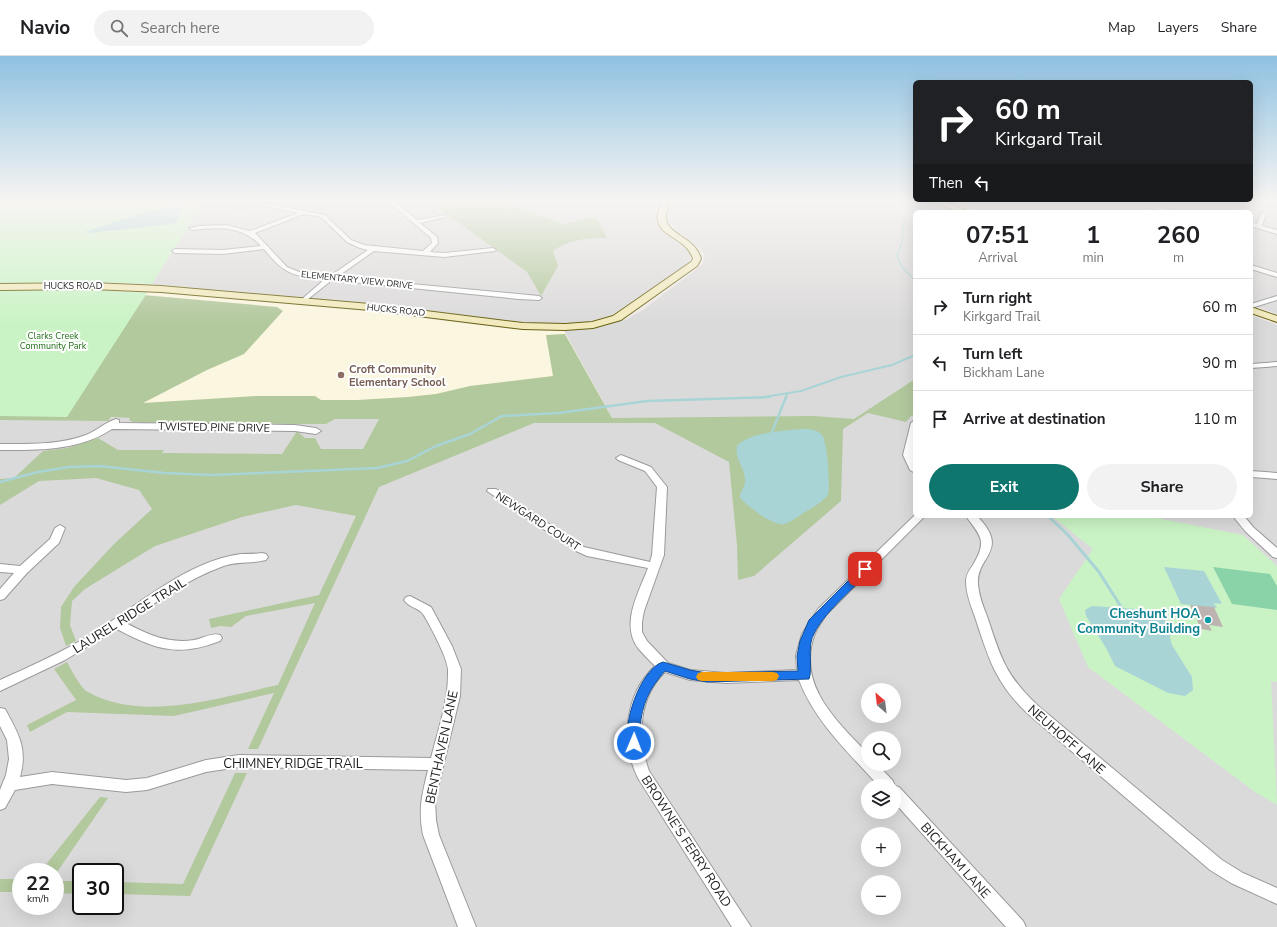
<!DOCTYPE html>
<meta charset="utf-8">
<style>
body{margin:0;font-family:"Nunito Sans",sans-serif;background:#f2f2f2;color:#202124;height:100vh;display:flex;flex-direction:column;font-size:15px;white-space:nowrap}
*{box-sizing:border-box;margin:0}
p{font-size:13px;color:#757577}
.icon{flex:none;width:22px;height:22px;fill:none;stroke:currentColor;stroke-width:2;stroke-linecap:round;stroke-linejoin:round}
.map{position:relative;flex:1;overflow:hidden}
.drawer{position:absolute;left:913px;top:154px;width:340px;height:308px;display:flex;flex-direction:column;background:#fff;border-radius:6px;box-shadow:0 4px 16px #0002}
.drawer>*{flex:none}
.guide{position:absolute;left:913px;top:24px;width:340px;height:122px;border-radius:6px;box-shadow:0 4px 16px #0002;background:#202124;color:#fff;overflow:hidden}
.needle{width:26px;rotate:332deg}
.controls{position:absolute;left:861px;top:627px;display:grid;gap:8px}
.controls a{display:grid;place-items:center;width:40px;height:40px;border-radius:50%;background:#fff;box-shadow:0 4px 16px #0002;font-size:20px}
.speed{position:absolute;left:12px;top:807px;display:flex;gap:8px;font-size:20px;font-weight:700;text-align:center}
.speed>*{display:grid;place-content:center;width:52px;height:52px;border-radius:50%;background:#fff;box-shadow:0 4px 16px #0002;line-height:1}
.speed small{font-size:10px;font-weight:400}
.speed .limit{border:2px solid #111;border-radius:6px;background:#fff;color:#111}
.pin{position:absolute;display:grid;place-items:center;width:34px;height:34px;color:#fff;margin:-17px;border-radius:8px;box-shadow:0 2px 6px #0006}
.me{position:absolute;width:44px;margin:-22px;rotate:1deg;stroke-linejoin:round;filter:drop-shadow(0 0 3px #0008)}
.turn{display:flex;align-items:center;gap:14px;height:84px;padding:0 16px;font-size:18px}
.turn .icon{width:52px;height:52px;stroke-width:2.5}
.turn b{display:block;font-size:28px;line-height:34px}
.then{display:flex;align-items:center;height:38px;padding:0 16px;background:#0003;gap:8px;font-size:15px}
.eta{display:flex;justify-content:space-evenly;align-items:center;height:68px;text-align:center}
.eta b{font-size:24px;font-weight:700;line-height:28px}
.button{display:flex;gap:8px;margin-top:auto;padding:8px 16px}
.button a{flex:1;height:46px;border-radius:24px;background:#0f766e;color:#fff;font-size:16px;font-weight:700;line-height:46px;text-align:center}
.button a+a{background:#f2f2f2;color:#202124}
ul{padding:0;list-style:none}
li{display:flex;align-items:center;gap:12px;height:56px;padding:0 16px;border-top:1px solid #e0e0e0}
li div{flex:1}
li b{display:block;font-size:15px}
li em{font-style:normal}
header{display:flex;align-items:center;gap:24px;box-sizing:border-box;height:56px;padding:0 20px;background:#fff;border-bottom:1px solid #e0e0e0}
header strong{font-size:19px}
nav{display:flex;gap:22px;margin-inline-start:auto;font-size:14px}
.search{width:280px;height:36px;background:#f2f2f2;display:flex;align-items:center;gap:10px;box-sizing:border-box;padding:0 14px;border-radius:22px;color:#757577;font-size:15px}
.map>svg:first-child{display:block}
.residential{fill:#dbdada;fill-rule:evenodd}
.education{fill:#fbf6df}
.forest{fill:#b2c89d}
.park{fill:#caf3c5}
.pitch{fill:#8ad3a9}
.water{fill:#a9d4d6}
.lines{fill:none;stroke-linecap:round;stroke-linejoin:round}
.stream-far3{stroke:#a9d4d6;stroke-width:1.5}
.stream-far2{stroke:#a9d4d6;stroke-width:2}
.stream-far1{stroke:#a9d4d6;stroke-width:2.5}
.stream{stroke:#a9d4d6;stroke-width:3}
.building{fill:#bdb3b1}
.street-casing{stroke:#9a9a9a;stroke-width:2}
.secondary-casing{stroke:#676011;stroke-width:2}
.street{fill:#fff;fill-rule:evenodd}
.secondary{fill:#f2eabd;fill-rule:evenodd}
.route{fill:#1a73e8;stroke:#114b97}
.slow{fill:#f59e0b}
.education-dot{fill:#8d6e63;stroke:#fff;stroke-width:1.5}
.culture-dot{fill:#0f9aa8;stroke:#fff;stroke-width:1.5}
.labels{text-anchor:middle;stroke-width:4;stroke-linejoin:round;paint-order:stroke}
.far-street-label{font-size:9px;fill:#1d1d1d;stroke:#fff}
.far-park-label{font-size:9px;fill:#216e18;stroke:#fff}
.education-label{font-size:11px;font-weight:bold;fill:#785e54;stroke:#fff;text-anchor:start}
.street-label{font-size:11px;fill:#1d1d1d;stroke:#fff}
.near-culture-label{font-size:13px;font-weight:bold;fill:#0d838f;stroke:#fff;text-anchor:end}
.near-street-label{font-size:13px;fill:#1d1d1d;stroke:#fff}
</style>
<header>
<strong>Navio</strong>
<div class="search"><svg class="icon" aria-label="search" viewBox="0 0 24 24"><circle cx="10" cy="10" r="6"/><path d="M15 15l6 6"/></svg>Search here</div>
<nav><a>Map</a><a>Layers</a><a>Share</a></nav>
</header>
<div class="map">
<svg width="1277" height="871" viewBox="0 0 1277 871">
<rect width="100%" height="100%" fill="#ede8e4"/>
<!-- residential -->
<path class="residential" d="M204 146H660L656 153 655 163 658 170 667 179 687 194 691 199 689 206 684 210 612 259 586 266 556 268 499 264 394 250 395 249 152 228Z
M674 146H930L959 156H915V460H1251V259L1277 269V871H0V360L612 362 564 275 600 271 627 263 643 254 697 213 703 207 705 199 701 193 678 176 669 165 668 159 670 151ZM868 634H894V660H868ZM868 682H894V708H868ZM868 730H894V756H868ZM868 778H894V804H868ZM21 816H55V850H21ZM81 816H115V850H81ZM868 826H894V852H868Z
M1277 146V258L1251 248V156H979L971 153 968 147Z"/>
<!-- education -->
<path class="education" d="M148 235 366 255 510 273 564 275 612 362 410 363 67 361Z"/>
<!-- forest -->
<path class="forest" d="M430 146H514L510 148 564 168 596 161 607 182C586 182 570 183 553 195L558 210 541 240 527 216Z
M132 238 277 251 283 255 244 298 207 314 143 347 257 340H315L321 344H357L408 341 436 338 470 330 553 320 546 279 565 278 612 362 813 360 854 363 915 323V358L910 361 906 366 868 357 843 373 841 445 754 520 738 524 737 489 729 406 655 367H534L379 431 258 693H248L274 637 174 660 67 656 30 676 27 669 76 644 54 613 67 606C71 613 81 633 88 636 142 667 221 641 278 629L315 547 246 560 231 571 220 570 211 572 209 563 319 539 356 460 296 449 242 461 155 490 85 533 72 545 70 569 76 585 66 590 60 572 61 551 74 531 114 488 152 453 139 434 96 422 39 425 0 449V423L14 422 43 395 67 392 98 382 118 394H164L162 397 282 398 297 375 305 382H315L321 393H363L379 363H335L326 368H307L133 366 129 364 130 362 111 361 108 365 0 364V292Z
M235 717H247L190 840 115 838V826L183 828Z
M100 741 108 742 55 819V816H40Z
M0 823H21V836H0Z
M55 825H81V838L55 837Z"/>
<!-- park -->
<path class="park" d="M0 146H204L152 228 93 226 0 228Z
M35 233H100L98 234 147 237 67 361 0 360V235Z
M1052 460H1147L1243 479 1277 510V626L1271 625 1277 749 1255 736 1088 611 1059 543 1093 493Z"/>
<!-- pitch -->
<path class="pitch" d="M1213 511 1270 518 1277 530V554L1232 548Z"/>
<!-- water -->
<path class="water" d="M176 151 182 152 177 166 172 168 89 177 84 176 149 155Z
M801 373C808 373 817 373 822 379 828 388 830 428 828 439 821 447 814 451 805 456 799 460 791 466 784 468 772 470 748 450 740 442 740 435 746 430 745 424 745 411 734 403 737 390 750 376 783 375 801 373Z
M1164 511 1204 515 1222 548 1214 547 1217 552 1181 548Z
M1092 550 1151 554 1163 560 1170 573V582L1172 589 1192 621 1193 634 1185 640 1168 637 1115 610 1106 592 1086 560 1085 554Z"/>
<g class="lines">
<!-- stream-far3 -->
<path class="stream-far3" d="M824 146H865
M892 146 914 148 933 147
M190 161 235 155 250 150
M915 224 902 211 897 200 902 186 904 163 924 148 921 147"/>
<!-- stream-far2 -->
<path class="stream-far2" d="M757 342 801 335 841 321 892 309 915 299
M786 342 787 339"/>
<!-- stream-far1 -->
<path class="stream-far1" d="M773 379 772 376 786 341
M0 426 38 416 69 411 99 410 165 417 212 419 377 412 407 405 436 390 470 378 502 360 559 357 647 345 769 341
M1048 460 1069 480"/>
<!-- stream -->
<path class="stream" d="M1068 479 1099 516 1123 554"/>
</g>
<!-- building -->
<path class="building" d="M1190 549 1214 551 1223 571 1209 569 1212 575 1201 573Z"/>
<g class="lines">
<!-- street casing -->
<g class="street-casing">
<path id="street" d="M247 146H259L325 159 351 184 364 189 423 195 432 187 431 182 389 146H395L417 164 446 159V161L420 167 437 181 438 187 430 196 444 197 493 192 496 194 495 195 444 201 374 195 337 221 539 240 542 242 539 244 519 243 332 224 303 247 300 245 301 244 325 223C293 220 285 219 264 193L223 198 175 197 172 195 175 193 223 194 261 190C242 169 218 171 192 174L189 172 199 170 226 169 250 175 298 157ZM304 158 321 161 347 186 360 192 368 194 330 220 302 217 287 211 255 177Z
M1120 146H1133L1182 156H1170Z
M1261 157 1266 158 1262 170 1277 174V178L1251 170V166L1257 168Z
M1251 209 1277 217V221L1251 213Z
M1277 240V244L1251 252V248Z
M1277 306V310L1251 312V308Z
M116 363 119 364V367L295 369 316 372 321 375 316 378 295 375 112 373C79 395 38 394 0 394V388C29 388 59 389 86 379 96 375 106 366 116 363Z
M915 364V388L913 399 915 404V417L910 414 903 399 911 367Z
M621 399 651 411 667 431 664 499 644 555 642 566V576L647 585 668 607 690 614 726 617 797 614 796 599 802 578 818 553 915 459 925 460 826 559C822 566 816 573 814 580 797 630 837 665 868 698V708H877L893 725 895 730 899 731 1023 865 1026 871H1006L894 746V730H879C849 697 815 666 799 624L726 627 690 624 665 616C638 642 637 681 649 715L751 871H732L638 722C620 686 625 638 655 610 649 604 643 598 638 592 620 568 639 536 648 512L587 500 576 495 487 435 488 433H496L584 491 650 506 652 499 657 431 645 415 618 404 616 402Z
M1251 415 1277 417V423L1251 421Z
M966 460H977C1011 495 976 500 978 528 979 541 984 552 988 563 1001 603 1006 619 1037 649L1222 804 1243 817 1277 832V848L1231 827 1210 814 1027 657C996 627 989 604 976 564 972 552 966 539 966 526 966 519 969 514 973 509 988 484 980 480 966 460Z
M1233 460H1244L1253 471 1277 492V502L1273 501 1245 475Z
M60 469 65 472 59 487 27 517 4 543 0 544V533L14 517 0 516V508L20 510 50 483 55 472Z
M262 497 266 498 268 501 266 504C251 508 236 505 221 511 186 524 156 546 126 567 148 579 169 588 194 584 202 583 212 576 220 579L222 582 220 585C178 601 156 594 117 573L65 604 0 635V624C31 610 63 596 92 578 137 550 187 505 241 498 248 498 255 498 262 497Z
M410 540 431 551 452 590 461 613 460 640 435 744 436 764 439 779 476 871H458L423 779C418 753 422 739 428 714L239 711 206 716 147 734 126 736 52 728 15 734 5 752 0 754V734L6 719 9 703 7 684 0 670V652L5 653C18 677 28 692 20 721L52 716 126 724 147 722 206 704 239 699 431 702C438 674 449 644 448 614 448 603 430 569 423 558 419 552 408 551 404 544L406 541Z"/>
</g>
<!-- secondary casing -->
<g class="secondary-casing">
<path id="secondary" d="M662 146H670C653 181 694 175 701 203L697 210 621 264 593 272 565 274 523 273 370 254 161 236 92 233 0 234V228L92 227 161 230 370 248 523 267 565 268 592 266 613 260 691 206 693 203C686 177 644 182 662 146Z
M933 146H945L970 156H959Z
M1251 251 1277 260V266L1251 257Z"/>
</g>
<!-- street -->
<use href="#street" class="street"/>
<!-- secondary -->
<use href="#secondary" class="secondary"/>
</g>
<!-- sky -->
<linearGradient id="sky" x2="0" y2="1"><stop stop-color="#8fc1e1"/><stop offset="0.54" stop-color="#f7f5f3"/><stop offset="1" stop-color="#f7f5f3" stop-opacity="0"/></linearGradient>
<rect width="1277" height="268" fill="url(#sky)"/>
<!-- route -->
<path class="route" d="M865 510 870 513 869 516C852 534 816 563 811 586 809 596 812 617 809 623L707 626 690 623 665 615C649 633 642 648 640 672 640 679 642 685 639 691L634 692 630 691C620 671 641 612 663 606L690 614 707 617 798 615 797 600 800 585 809 564 862 511Z"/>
<!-- slow -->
<path class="slow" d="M702 616H773L777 617 779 620 777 624 773 625H702L698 624 696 621 698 617Z"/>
<!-- markers -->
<circle class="education-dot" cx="341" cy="319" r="4"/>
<circle class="culture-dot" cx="1208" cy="564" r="4"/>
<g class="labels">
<!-- far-street labels -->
<g class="far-street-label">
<text transform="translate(357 224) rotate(6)" y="3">ELEMENTARY VIEW DRIVE</text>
<text x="73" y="233">HUCKS ROAD</text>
<text transform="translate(396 254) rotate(6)" y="3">HUCKS ROAD</text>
</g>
<!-- far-park labels -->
<g class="far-park-label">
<text x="53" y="283">Clarks Creek<tspan x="53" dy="10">Community Park</tspan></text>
</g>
<!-- education labels -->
<g class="education-label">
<text x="349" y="317">Croft Community<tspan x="349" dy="13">Elementary School</tspan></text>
</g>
<!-- street labels -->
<g class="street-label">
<text transform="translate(214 371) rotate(1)" y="4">TWISTED PINE DRIVE</text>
<text transform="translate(538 465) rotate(33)" y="4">NEWGARD COURT</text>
</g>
<!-- near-culture labels -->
<g class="near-culture-label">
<text x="1200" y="562">Cheshunt HOA<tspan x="1200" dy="15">Community Building</tspan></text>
</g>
<!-- near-street labels -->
<g class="near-street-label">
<text transform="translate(129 559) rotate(-32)" y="5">LAUREL RIDGE TRAIL</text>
<text transform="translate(1067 683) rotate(41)" y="5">NEUHOFF LANE</text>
<text transform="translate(441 691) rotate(-78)" y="5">BENTHAVEN LANE</text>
<text x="293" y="712">CHIMNEY RIDGE TRAIL</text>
<text transform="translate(687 785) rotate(57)" y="5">BROWNE'S FERRY ROAD</text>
<text transform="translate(956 804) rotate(48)" y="5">BICKHAM LANE</text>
</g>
</g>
</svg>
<div class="controls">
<a><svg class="needle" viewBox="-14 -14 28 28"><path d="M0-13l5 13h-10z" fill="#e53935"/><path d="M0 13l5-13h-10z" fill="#757577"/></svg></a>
<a><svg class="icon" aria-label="search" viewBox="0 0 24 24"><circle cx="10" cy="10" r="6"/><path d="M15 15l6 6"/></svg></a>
<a><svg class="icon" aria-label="layers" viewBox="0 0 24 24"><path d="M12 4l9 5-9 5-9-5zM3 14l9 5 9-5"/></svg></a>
<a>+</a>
<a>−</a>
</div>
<div class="speed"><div>22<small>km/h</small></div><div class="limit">30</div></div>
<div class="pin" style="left:865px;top:513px;background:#d93025"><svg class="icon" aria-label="arrive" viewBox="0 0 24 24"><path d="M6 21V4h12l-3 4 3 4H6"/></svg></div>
<svg class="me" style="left:634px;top:687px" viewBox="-20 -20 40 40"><circle r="17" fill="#1a73e8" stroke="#fff" stroke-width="3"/><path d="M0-11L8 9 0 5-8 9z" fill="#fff"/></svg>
<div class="guide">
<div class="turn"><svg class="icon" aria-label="right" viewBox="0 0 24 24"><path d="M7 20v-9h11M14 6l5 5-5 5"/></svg><div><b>60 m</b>Kirkgard Trail</div></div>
<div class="then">Then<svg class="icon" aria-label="left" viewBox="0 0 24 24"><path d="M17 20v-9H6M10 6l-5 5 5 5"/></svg></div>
</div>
<section class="drawer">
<div class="eta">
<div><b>07:51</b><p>Arrival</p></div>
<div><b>1</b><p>min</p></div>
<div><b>260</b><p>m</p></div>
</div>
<ul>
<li><svg class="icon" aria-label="right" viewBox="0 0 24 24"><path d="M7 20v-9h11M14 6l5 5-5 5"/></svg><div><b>Turn right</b><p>Kirkgard Trail</p></div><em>60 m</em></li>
<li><svg class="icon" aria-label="left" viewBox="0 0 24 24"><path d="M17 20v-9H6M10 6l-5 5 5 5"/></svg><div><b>Turn left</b><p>Bickham Lane</p></div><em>90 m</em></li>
<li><svg class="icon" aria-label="arrive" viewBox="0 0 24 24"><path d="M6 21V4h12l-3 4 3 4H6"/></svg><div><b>Arrive at destination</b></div><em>110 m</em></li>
</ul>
<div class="button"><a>Exit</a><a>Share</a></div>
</section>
</div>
